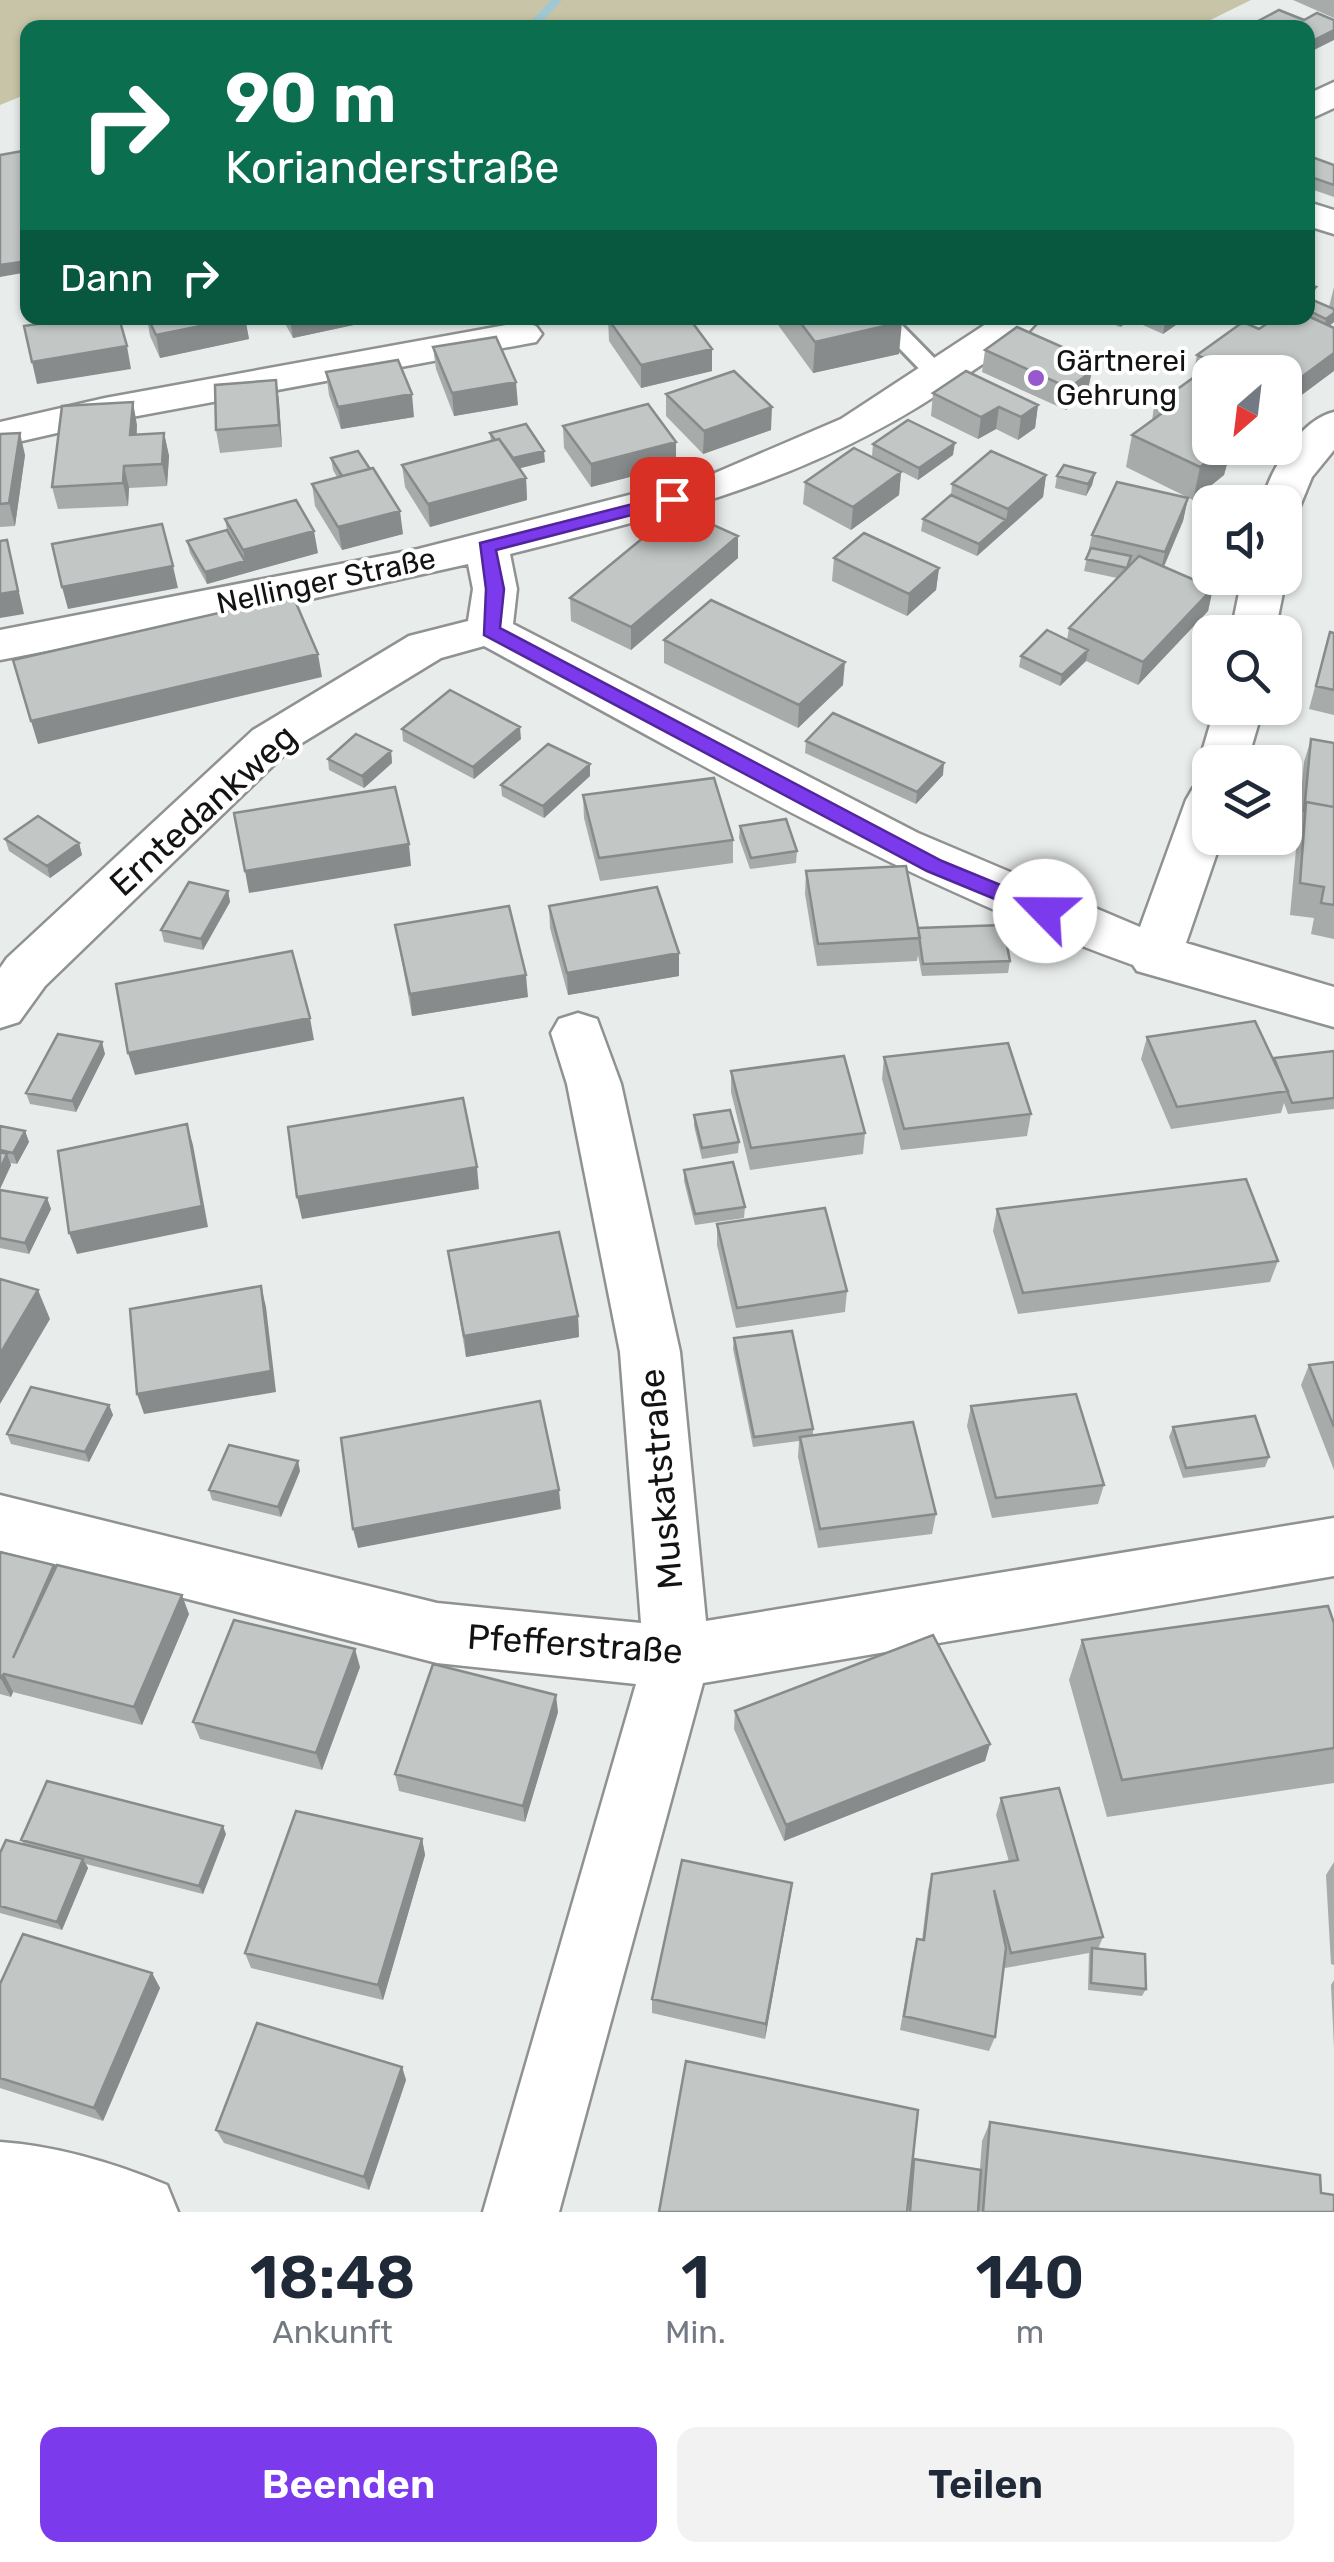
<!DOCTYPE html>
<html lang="de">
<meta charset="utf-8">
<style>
body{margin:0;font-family:Rubik,sans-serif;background:#f2f2f3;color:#1f2937;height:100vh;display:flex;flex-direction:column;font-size:38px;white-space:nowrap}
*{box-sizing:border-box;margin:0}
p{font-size:32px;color:#747a83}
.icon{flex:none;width:55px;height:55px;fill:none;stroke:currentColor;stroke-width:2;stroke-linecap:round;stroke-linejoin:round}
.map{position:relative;height:2212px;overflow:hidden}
.sheet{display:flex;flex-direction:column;background:#fff;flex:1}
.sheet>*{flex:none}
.banner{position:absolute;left:20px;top:20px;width:1295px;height:305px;border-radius:20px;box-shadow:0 2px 8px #0004;background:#0b6e4f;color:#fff;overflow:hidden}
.needle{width:65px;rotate:208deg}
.controls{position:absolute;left:1192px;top:355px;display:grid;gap:20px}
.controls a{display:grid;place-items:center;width:110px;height:110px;border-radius:20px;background:#fff;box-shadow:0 2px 8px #0004;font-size:50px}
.pin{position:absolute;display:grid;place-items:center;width:85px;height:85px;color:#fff;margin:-42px;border-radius:20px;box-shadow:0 5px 15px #0006}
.me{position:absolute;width:110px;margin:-55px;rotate:293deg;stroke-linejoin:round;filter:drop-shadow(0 0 8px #0008)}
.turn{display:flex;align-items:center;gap:35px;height:210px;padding:0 40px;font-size:45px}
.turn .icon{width:130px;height:130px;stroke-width:2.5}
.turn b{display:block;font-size:70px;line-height:85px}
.then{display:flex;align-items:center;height:95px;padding:0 40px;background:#0003;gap:20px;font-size:38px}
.eta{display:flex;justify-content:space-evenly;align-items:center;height:170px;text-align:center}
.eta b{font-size:60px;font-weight:600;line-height:70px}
.cta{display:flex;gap:20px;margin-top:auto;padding:20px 40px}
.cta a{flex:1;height:115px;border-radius:20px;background:#7c3aed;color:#fff;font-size:40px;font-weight:600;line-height:115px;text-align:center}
.cta a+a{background:#f2f2f3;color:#1f2937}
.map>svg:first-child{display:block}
.green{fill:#c7c4a7}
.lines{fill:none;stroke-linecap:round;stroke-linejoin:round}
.stream{fill:#a0c8d4;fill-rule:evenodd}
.lane-casing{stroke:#8f9290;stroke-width:6}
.street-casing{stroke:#8f9290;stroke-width:5}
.lane{fill:#fff;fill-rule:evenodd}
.street{fill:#fff;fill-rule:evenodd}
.wall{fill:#a7abaa}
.shaded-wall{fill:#888b8b}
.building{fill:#c2c7c6;stroke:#888b8b;stroke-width:2.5}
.route{fill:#7c3aed;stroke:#51269a;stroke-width:2.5}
.poi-dot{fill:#9858ce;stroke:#fff;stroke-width:4}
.labels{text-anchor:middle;stroke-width:8;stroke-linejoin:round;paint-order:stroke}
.far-poi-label{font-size:30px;fill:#121312;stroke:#fff;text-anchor:start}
.far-street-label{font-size:30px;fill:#121312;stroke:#fff}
.street-label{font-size:35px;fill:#121312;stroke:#fff}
</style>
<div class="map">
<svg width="1334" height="2212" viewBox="0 0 1334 2212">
<rect width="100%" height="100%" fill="#e8ecea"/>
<!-- green -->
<path class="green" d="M0 0H1251L1194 28H28L27 94 0 105Z"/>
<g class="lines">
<!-- stream -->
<path class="stream" d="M551 0H562L536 28H525Z"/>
<!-- lane casing -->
<g class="lane-casing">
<path id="lane" d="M870 318H895L948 372 952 377 948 382H932Z"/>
</g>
<!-- street casing -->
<g class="street-casing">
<path id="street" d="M1334 82V108L1308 120V94Z
M1308 202 1334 210V234L1308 226Z
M995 318H1040C1024 341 991 358 968 374 821 478 681 511 510 554L517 589 513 624 918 833 1140 927 1186 800 1193 788 1210 783V838H1222L1186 943 1334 987V1027L1137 971 1133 965C906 884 695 761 484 646L441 658 287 752 45 986 19 1022 0 1028V968L7 958 253 730 409 636 468 621 473 589 468 564 279 606 0 660V630L418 549 715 473 841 419Z
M522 322 536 326 542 334 536 342 105 422 0 446V422L105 398Z
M1334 412V450L1312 477 1298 511 1285 515V502H1262C1270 470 1300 420 1334 412Z
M1285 576 1286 578 1275 632H1231L1242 578Z
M1215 708H1263L1247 762H1210V775L1199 762Z
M578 1013 597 1019 621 1084 680 1352 706 1621 1334 1518V1576L703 1683 559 2212H483L636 1684 437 1663 0 1551V1495L437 1603 641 1623 620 1352 567 1084 551 1033 559 1019Z
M0 2142C57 2146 114 2163 167 2185L178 2212H0Z"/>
</g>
<!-- lane -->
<use href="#lane" class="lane"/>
<!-- street -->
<use href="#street" class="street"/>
</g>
<!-- wall -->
<path class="wall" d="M1293 0H1334V18Z
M1308 158 1334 165V197L1308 188Z
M1308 284 1313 299 1312 300 1329 307 1334 287V322L1329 326 1287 406 1285 413V372L1227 464 1224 475 1193 500 1126 467 1132 435 1152 421 1154 406 1193 378 1197 355 1259 329 1308 318Z
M147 318H245L249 339 160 358 150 336Z
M282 318H386L293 338Z
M773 318H898L899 354 813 373Z
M1100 318H1134L1120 327Z
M1144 318H1183V320L1163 334 1143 325Z
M608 319 712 349V371L641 388 609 341Z
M433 347 518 405 454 416 436 369Z
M985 350 1094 361 1087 394 1066 410 982 372Z
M326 372 414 417 341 429 329 395Z
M276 380 279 402 282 447 220 453 216 430Z
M933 393 1038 405 1035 428 1018 440 996 429 978 439 931 416Z
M666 394 771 430 703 454 666 416Z
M137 425V435L164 433 169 456 167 486 129 488 128 506 58 509 52 487Z
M563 426 676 442V465L591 487 564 448Z
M490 433 545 462 520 468 526 478 527 500 430 527 405 487 402 465 491 442Z
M0 434 25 455 15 526 0 527Z
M873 444 953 455 918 480 872 456Z
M331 458 403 534 342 550 315 506 312 484 337 477 333 470Z
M901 472 899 495 851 530 803 504 805 482Z
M1095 473 1092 485 1086 496 1055 488 1057 476Z
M1046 475 1043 497 977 556 921 531 923 519 951 495 952 484Z
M1188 498 1183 521 1164 567 1213 588 1208 611 1138 685 1086 661 1060 686 1019 667 1021 656 1067 640 1069 628 1117 578 1084 571 1092 535Z
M225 519 318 553 207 584 190 553 187 541 227 530Z
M738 536V558L631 650 571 621 570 598Z
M834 558 939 568 936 590 907 616 832 581Z
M1330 632 1334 633V715L1309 709Z
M664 640 843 685 798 728 664 663Z
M402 729 521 739 474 779 403 741Z
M1311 739 1334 743V939L1311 934 1314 918 1290 915 1304 762Z
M806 741 943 775 916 804 805 753Z
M391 751 392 763 364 788 329 770 328 759Z
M590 776 544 818 502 796 501 785Z
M583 795 733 840V863L600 881 584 818Z
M740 826 797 851 796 863 750 869 739 838Z
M5 839 79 843 82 855 50 878 9 851Z
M806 871 918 928 1010 961 1008 973 922 976 918 955 917 961 817 966 805 894Z
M228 891 230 902 203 950 164 942 161 930Z
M549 906 679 953V976L568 995 550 928Z
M395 925 528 997 412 1016Z
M1147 1037 1273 1060 1334 1051V1109L1288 1114 1284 1103 1281 1113 1171 1129 1141 1059Z
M105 1054 76 1112 30 1104 26 1093Z
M884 1057 1031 1114 1027 1136 901 1150 882 1079Z
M731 1071 865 1133 863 1154 750 1170 731 1092Z
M694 1115 739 1142 738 1153 702 1159 694 1126Z
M0 1126 25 1131 29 1142 17 1164 10 1163 11 1165 0 1189Z
M684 1170 745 1207 744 1218 695 1225 684 1181Z
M0 1190 47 1198 51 1209 29 1254 0 1248Z
M997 1209 1278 1261 1270 1282 1018 1314 993 1231Z
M717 1224 847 1291 845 1312 736 1328 717 1245Z
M448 1251 578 1316 579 1337 466 1357Z
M734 1338 813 1429V1435L936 1514 932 1534 818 1548 798 1457 799 1441 753 1447 733 1349Z
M1334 1362V1470L1301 1385 1309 1365Z
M109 1405 113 1415 89 1462 11 1444 7 1434Z
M971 1406 1104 1485 1098 1504 992 1518 967 1426Z
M1173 1427 1269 1457 1265 1467 1183 1478 1169 1437Z
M300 1471 281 1517 212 1500 209 1490Z
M0 1552 54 1565 55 1568 189 1614 142 1725 13 1692 11 1697 0 1694Z
M1334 1623V1783L1107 1817 1069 1680 1082 1640Z
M360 1667 322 1770 200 1739 193 1722Z
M735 1711 990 1744 985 1761 784 1841 734 1729Z
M558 1712 525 1822 399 1791 395 1774Z
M1001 1798 1103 1937 1098 1949 1146 1989 1142 1996 1088 1990 1089 1953 1005 1968 1004 1964 995 2037 989 2051 900 2030 913 1954 917 1939 922 1940 928 1890 932 1874 1009 1862 996 1815Z
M226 1834 203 1894 86 1864 88 1868 62 1930 0 1913V1853L24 1844 21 1840Z
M422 1839 425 1855 383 2000 251 1968 245 1953Z
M1334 1862V1965L1331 1964 1326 1875Z
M792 1883 765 2039 652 2013V1999Z
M152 1973 160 1988 103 2121 0 2088V1984Z
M1334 1980V2048L1331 1985Z
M402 2067 406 2080 369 2190 224 2143 216 2130Z
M990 2122 1321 2193 1334 2212H908L912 2165 914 2159 980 2169 982 2141Z"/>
<!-- shaded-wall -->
<path class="shaded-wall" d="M1334 30V40L1308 53V43Z
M28 261V272L0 277V265Z
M1316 287 1313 299 1308 303V294Z
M1334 313V322L1324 330 1326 319Z
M240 318H245L249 339 160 358 156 335Z
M290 318H386L293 338Z
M1122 318H1134L1120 327Z
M1172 318H1183V320L1163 334 1165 322Z
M902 322 899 354 813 373 815 342Z
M127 346 131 369 37 384 32 362Z
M712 349V371L641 388V365Z
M1334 353V371L1287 406 1285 413V389Z
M1094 361 1087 394 1066 410 1069 388 1083 369Z
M276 380 279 402 282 447 279 425Z
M516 382 518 405 454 416 452 393Z
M412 394 414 417 341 429 338 407Z
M133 402 137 425 134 458 130 435Z
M1038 405 1035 428 1018 440 1021 417Z
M772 407 771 430 703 454 704 431Z
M999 407 996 429 978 439 981 417Z
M20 433 25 455 15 526 9 503Z
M164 433 169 456 167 486 162 464Z
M676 442V465L591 487V464Z
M955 443 953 455 918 480 919 468Z
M1222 448H1248L1227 464 1224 475 1193 500 1200 467Z
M544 451 545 462 509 471 508 459Z
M124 466 129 488 128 506 123 483Z
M901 472 899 495 851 530 853 507Z
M1095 473 1092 485 1086 496 1088 484Z
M1046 475 1043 497 1004 532 1008 509Z
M526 478 527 500 430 527 428 504Z
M1188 498 1183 521 1160 575 1165 552Z
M400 511 403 534 342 550 338 527Z
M1006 520 1004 532 977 556 979 544Z
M314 531 318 553 207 584 205 572 245 561 243 550Z
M738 536V558L631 650V627Z
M7 540 24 614 0 618V594Z
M173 566 178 588 68 609 62 587Z
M939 568 936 590 907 616 909 594Z
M1213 588 1208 611 1138 685 1143 662Z
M1088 650 1086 661 1060 686 1062 675Z
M318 654 322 677 38 744 31 721Z
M845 662 843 685 798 728 799 705Z
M520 727 521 739 474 779 473 767Z
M391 751 392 763 364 788 362 776Z
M944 763 943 775 916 804 917 792Z
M590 764V776L544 818 543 806Z
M79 843 82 855 50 878 47 866Z
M409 844 411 866 249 893 245 871Z
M228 891 230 902 203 950 201 939Z
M679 953V976L568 995 567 973Z
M526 975 528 997 412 1016 410 994Z
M310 1018 314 1040 135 1075 128 1053Z
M102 1042 105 1054 76 1112 72 1101Z
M187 1124 193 1145 208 1227 77 1254 69 1233Z
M25 1131 29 1142 17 1164 13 1153Z
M7 1154 11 1165 0 1189V1169Z
M477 1167 479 1189 302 1219 297 1197Z
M47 1198 51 1209 29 1254 25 1243Z
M261 1286 266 1307 276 1392 144 1414 137 1394Z
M38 1290 50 1319 0 1404V1354Z
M578 1316 579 1337 466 1357 464 1336Z
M109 1405 113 1415 89 1462 85 1452Z
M298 1461 300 1471 281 1517 278 1507Z
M559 1490 561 1509 358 1548 353 1529Z
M182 1595 189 1614 142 1725 134 1707Z
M355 1649 360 1667 322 1770 316 1753Z
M4 1674 13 1692 11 1697 1 1679Z
M556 1695 558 1712 525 1822 523 1806Z
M990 1744 985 1761 784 1841 786 1825Z
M223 1826 226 1834 203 1894 199 1886Z
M422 1839 425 1855 383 2000 378 1985Z
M83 1859 88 1868 62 1930 57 1922Z
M792 1883 790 1899 765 2039 766 2024Z
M152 1973 160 1988 103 2121 94 2108Z
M402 2067 406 2080 369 2190 364 2177Z"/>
<!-- building -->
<path class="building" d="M1279 10 1304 20 1317 13 1334 20V30L1308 43V28H1245Z
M28 150V261L0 265V155Z
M1309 156 1334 165V185L1308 176V158Z
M1308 284 1316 287 1308 294Z
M1308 298 1334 309V313L1326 319 1308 310Z
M1308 316 1334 328V353L1288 387 1285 386V372H1256L1222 357 1214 363 1197 355 1243 322 1259 329 1275 318Z
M76 318H119L127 346 32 362 24 326Z
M148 318H240L156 335Z
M614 318H689L712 349 641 365 608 319Z
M797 318H898L902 322 815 342Z
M1154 318H1172L1165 322Z
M1017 327 1094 361 1083 369 1091 372 1069 388 985 350Z
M496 337 516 382 452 393 433 347Z
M1222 357 1256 372H1210V448H1226L1200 467 1132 435 1165 411 1154 406Z
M398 360 412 394 338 407 326 372Z
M734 371 772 407 704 431 666 394Z
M966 371 1038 405 1021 417 999 407 981 417 933 393Z
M276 380 279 425 216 430 215 385Z
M133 402 130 435 164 433 162 464 124 466 123 483 52 487 62 406Z
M648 404 676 442 591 464 563 426Z
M908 420 955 443 919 468 873 444Z
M526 424 544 451 513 458 499 439 495 440 490 433Z
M20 433 9 503 0 504V434Z
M499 439 526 478 428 504 402 465Z
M854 448 901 472 853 507 805 482Z
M358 451 370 469 342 476 331 458Z
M991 451 1046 475 1008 509 952 484Z
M1064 465 1095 473 1088 484 1057 476Z
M373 468 400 511 338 527 312 484Z
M1117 482 1188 498 1165 552 1092 535Z
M951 495 1006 520 979 544 923 519Z
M296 500 314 531 243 550 225 519Z
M678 509 738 536 631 627 570 598Z
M162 524 173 566 62 587 52 544Z
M227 530 245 561 205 572 187 541Z
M864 533 939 568 909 594 834 558Z
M7 540 18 591 0 594V541Z
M1091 548 1131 556 1127 568 1086 559Z
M1139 556 1213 588 1143 662 1069 628Z
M293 596 318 654 31 721 13 660Z
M711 600 845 662 799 705 664 640Z
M1047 630 1088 650 1062 675 1021 656Z
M1330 632 1334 633V690L1316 686Z
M450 690 520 727 473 767 402 729Z
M833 713 944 763 917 792 806 741Z
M356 734 391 751 362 776 328 759Z
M1311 739 1334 743V807L1306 802 1304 812Z
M548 744 590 764 543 806 501 785Z
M714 778 733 840 599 858 583 795Z
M395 787 409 844 245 871 234 813Z
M1306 802 1334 807V905L1321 903 1324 887 1300 883Z
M38 816 79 843 47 866 5 839Z
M786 819 797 851 751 858 740 826Z
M906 866 920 938 818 944 806 871Z
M189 882 228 891 201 939 161 930Z
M657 887 679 953 567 973 549 906Z
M509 906 526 975 410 994 395 925Z
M1003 925 1010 961 923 964 918 928Z
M292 951 310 1018 128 1053 116 984Z
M1255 1021 1288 1091 1177 1107 1147 1037Z
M58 1034 102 1042 72 1101 26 1093Z
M1008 1043 1031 1114 904 1129 884 1057Z
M1334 1051V1098L1292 1103 1274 1058Z
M844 1056 865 1133 751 1148 731 1071Z
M463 1098 477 1167 297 1197 288 1127Z
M730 1110 739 1142 702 1148 694 1115Z
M187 1124 202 1206 69 1233 58 1151Z
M0 1126 25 1131 13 1153 0 1150Z
M0 1152 7 1154 0 1169Z
M733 1162 745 1207 695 1214 684 1170Z
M1246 1179 1278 1261 1023 1293 997 1209Z
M0 1190 47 1198 25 1243 0 1238Z
M825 1208 847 1291 737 1308 717 1224Z
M559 1232 578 1316 464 1336 448 1251Z
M0 1279 38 1290 0 1354Z
M261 1286 271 1371 137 1394 130 1309Z
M792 1331 813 1429 754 1437 734 1338Z
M1334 1362V1427L1309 1365Z
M31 1387 109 1405 85 1452 7 1434Z
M1076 1394 1104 1485 996 1498 971 1406Z
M540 1401 559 1490 353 1529 341 1438Z
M1255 1416 1269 1457 1186 1468 1173 1427Z
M913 1422 936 1514 820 1529 800 1437Z
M229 1445 298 1461 278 1507 209 1490Z
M0 1552 54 1565 13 1658 57 1565 182 1595 134 1707 4 1674 0 1678Z
M1328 1606 1334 1623V1748L1122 1780 1082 1640Z
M234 1620 355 1649 316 1753 193 1722Z
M933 1635 990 1744 786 1825 735 1711Z
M433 1664 556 1695 523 1806 395 1774Z
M47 1781 223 1826 199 1886 21 1840Z
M1059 1788 1103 1937 1011 1953 994 1890 1006 1948 995 2037 904 2016 917 1939 924 1940 932 1874 1018 1860 1001 1798Z
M296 1811 422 1839 378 1985 245 1953Z
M6 1840 83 1859 57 1922 0 1906V1853Z
M682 1860 792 1883 766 2024 652 1999Z
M23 1934 152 1973 94 2108 0 2078V1984Z
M1092 1948 1145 1954 1146 1989 1091 1983Z
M257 2023 402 2067 364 2177 216 2130Z
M686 2061 918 2110 907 2212H659Z
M990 2122 1320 2175 1321 2193 1334 2195V2212H983Z
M914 2159 981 2170 978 2212H910Z"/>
<!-- route -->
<path class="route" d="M672 494 681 499 678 503 496 550 504 589 500 628 942 861 1052 906V917H1038L927 871 484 635 486 589 480 543Z"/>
<!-- markers -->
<circle class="poi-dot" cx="1036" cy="378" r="10"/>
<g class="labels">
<!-- far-poi labels -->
<g class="far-poi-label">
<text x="1056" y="371">Gärtnerei<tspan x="1056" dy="34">Gehrung</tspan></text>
</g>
<!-- far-street labels -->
<g class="far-street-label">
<text transform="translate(326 581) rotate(-12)" y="10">Nellinger Straße</text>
</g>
<!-- street labels -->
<g class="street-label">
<text transform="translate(203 810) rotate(-42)" y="12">Erntedankweg</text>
<text transform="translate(661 1479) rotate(-95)" y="12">Muskatstraße</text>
<text transform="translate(575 1644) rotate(4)" y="12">Pfefferstraße</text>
</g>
</g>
</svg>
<div class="controls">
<a><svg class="needle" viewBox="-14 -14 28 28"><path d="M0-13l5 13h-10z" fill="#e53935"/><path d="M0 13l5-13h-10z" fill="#747a83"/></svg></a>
<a><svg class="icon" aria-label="sound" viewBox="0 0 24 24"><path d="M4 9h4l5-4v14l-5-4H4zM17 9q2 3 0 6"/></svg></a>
<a><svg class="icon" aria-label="search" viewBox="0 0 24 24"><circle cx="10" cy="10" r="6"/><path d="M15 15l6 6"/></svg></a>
<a><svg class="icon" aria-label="layers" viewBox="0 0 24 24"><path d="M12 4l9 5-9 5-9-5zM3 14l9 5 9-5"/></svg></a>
</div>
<div class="pin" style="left:672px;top:499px;background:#d93025"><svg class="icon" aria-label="arrive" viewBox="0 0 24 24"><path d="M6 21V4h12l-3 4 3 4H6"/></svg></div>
<svg class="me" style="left:1045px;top:911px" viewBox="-20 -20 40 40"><circle r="19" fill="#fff"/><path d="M0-13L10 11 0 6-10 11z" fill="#7c3aed"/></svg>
<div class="banner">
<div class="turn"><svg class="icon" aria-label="right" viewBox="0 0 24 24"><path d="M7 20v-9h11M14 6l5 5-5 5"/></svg><div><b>90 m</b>Korianderstraße</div></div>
<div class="then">Dann<svg class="icon" aria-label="right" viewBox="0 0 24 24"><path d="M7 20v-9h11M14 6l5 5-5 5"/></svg></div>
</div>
</div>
<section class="sheet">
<div class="eta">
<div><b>18:48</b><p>Ankunft</p></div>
<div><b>1</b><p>Min.</p></div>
<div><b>140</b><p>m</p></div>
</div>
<div class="cta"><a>Beenden</a><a>Teilen</a></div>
</section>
